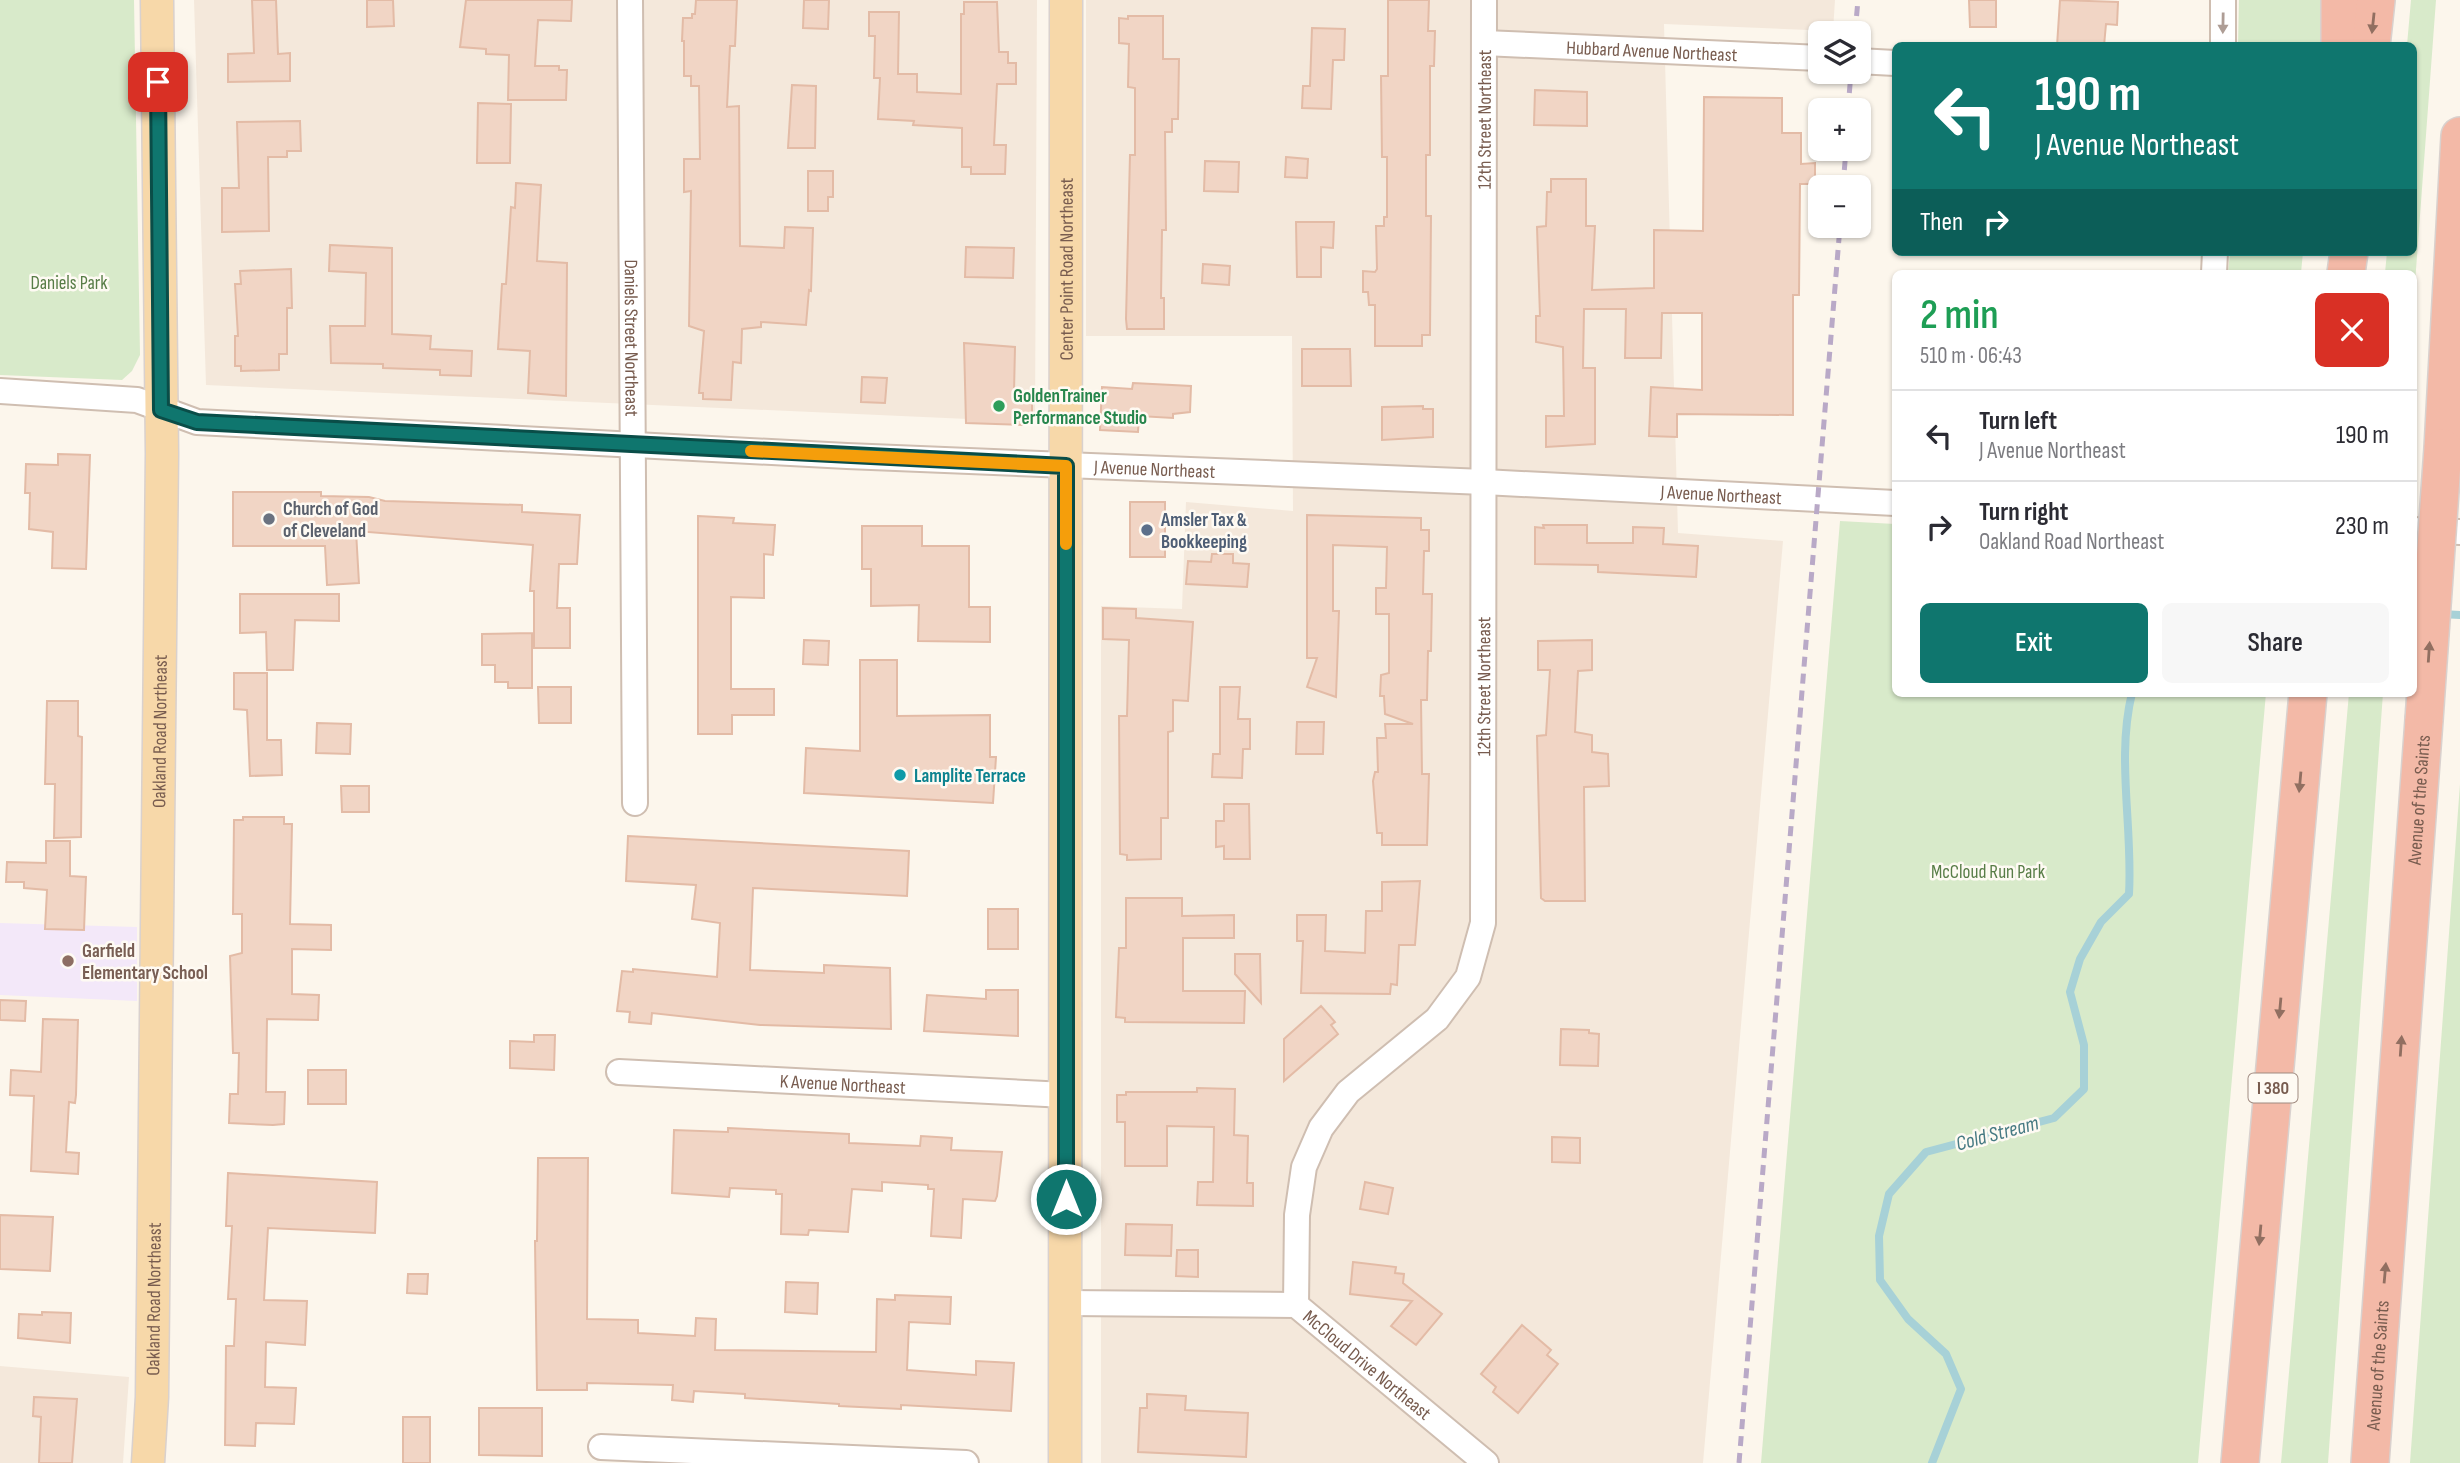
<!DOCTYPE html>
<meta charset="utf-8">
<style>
body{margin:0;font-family:"Sofia Sans Condensed",sans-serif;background:#f7f7f7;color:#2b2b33;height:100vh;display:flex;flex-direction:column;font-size:26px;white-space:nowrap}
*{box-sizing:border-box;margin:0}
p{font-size:23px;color:#7c7c81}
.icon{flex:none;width:38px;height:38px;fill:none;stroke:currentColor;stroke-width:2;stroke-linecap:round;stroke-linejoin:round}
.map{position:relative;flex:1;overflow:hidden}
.side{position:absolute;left:1892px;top:270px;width:525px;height:427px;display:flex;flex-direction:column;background:#fff;border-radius:10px;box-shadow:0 2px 5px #0004}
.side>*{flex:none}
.banner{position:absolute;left:1892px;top:42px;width:525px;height:214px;border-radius:10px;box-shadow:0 2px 5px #0004;background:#0f766e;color:#fff;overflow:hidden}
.fabs{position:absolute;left:1808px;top:21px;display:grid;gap:14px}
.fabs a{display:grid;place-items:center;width:63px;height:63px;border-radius:10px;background:#fff;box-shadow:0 2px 5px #0004;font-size:35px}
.pin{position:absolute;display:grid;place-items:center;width:60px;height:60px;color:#fff;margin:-30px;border-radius:14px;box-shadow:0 4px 10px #0006}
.me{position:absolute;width:77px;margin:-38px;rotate:0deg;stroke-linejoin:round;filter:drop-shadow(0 0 5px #0008)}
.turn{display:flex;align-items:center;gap:24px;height:147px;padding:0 28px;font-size:32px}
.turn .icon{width:91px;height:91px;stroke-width:2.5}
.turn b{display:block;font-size:49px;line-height:60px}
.then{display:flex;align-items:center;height:66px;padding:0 28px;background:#0003;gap:14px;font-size:26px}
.round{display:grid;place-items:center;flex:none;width:74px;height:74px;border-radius:10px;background:#f7f7f7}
.overview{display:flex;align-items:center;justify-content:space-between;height:119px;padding:0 28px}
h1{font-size:42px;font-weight:600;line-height:52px;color:#1e9e55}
.button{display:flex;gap:14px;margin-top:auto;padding:14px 28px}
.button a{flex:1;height:80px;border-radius:10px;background:#0f766e;color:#fff;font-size:28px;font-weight:600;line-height:80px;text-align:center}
.button a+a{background:#f7f7f7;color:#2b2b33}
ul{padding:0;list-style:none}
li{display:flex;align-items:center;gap:21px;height:91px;padding:0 28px;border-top:2px solid #e1e1e2}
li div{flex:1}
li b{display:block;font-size:26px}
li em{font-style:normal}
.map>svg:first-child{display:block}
.residential{fill:#f4e8db}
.education{fill:#f3e8f9}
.green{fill:#d8eaca}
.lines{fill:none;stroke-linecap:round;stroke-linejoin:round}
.stream{stroke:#a7d1d7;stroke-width:8}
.building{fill:#f1d5c5;stroke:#e3bba6;stroke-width:2}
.minor-casing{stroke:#cfbeb1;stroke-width:28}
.major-casing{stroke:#d9d1ce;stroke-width:35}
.highway-casing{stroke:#d9d1ce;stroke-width:40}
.minor{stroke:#fff;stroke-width:24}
.major{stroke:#f7d8a9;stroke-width:32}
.highway{stroke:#f3b9a7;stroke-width:37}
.rail{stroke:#b9a9c7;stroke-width:5;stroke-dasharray:10 7;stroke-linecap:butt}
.highway-bridge-casing{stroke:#d9d1ce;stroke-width:40;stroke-linecap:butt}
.highway-bridge{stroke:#f3b9a7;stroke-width:37}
.oneway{fill:#ae9d95}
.oneway2{fill:#916f61}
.route-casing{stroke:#0a4d48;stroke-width:18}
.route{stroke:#0f766e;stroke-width:12}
.slow{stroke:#f59e0b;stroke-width:12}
.leisure-dot{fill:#2e9e5b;stroke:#fefaf3;stroke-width:2.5}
.worship-dot{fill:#6b7280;stroke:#fefaf3;stroke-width:2.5}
.service-dot{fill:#5c6f8a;stroke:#fefaf3;stroke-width:2.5}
.culture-dot{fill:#0f9aa8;stroke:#fefaf3;stroke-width:2.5}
.education-dot{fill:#8d6e63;stroke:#fefaf3;stroke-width:2.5}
.labels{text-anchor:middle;stroke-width:5;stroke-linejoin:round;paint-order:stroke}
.shield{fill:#fefaf3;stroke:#a08b80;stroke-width:2}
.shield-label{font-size:18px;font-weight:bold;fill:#785c4f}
.street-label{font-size:19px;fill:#785c4f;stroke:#fefaf3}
.park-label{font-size:19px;fill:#587d47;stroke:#fefaf3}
.leisure-label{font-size:19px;font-weight:bold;fill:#27864d;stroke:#fefaf3;text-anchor:start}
.worship-label{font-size:19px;font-weight:bold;fill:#5b616d;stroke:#fefaf3;text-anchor:start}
.service-label{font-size:19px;font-weight:bold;fill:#4e5e75;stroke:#fefaf3;text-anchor:start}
.culture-label{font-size:19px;font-weight:bold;fill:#0d838f;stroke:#fefaf3;text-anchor:start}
.education-label{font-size:19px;font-weight:bold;fill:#785e54;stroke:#fefaf3;text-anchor:start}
.water-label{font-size:21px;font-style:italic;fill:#467a83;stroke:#fefaf3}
</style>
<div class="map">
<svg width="2460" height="1463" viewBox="0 0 2460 1463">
<rect width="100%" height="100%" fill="#fcf6ec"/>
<!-- residential -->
<path class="residential" d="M194 0H1037L1035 422 206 385Z
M1086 0H1835L1833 31 1664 24 1678 533 1783 541 1703 1463H1101V606L1182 609 1186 502 1293 511 1292 336H1086Z
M0 1366 129 1377 123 1463H0Z"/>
<!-- education -->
<path class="education" d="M0 923 137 927V1001L0 995Z"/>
<!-- green -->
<path class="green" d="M0 0H134L140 355 132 371 122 380 0 375Z
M2239 0H2322L2320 45 2238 46Z
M2411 0H2436L2413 310V273H2385L2387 252H2413V46L2407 45Z
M2230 252H2303L2301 273H2228Z
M1840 521 1895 524V693H2266L2198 1463H1761Z
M2349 693H2383L2328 1463H2281Z
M2460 784V1463H2410Z"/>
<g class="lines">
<!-- stream -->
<path class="stream" d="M2441 614 2460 615
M1932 1463 1961 1389 1946 1354 1908 1319 1880 1280 1879 1236 1889 1194 1926 1152 2054 1118 2084 1089V1045L2070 992 2080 959 2101 922 2129 894C2133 827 2116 758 2132 693"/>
</g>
<!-- building -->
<path class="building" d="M252 0H276L278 54 290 53V81L228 82V54L254 53Z
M367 0H393L394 26 367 27Z
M466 0H572L571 21 538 20 535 66H559V70H567L566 100H508L509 55 486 54V49L460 47Z
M696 0H737L735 46H730L727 107 739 106 740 246 784 248 785 227 813 228 811 291 809 290 806 325 761 322V327L742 329 741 363 733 362 731 400 703 399V393H699L704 331 689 326 691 191 684 192V159H700L699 86H691V76H684V41H682L683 18H692V14H695Z
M804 0H829L828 29 803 28Z
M1388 0H1429L1428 31H1435L1434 66H1430V155H1426V216H1431L1430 335H1422V346H1375V305H1369L1368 292H1363V271L1375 272 1377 269 1376 226H1384V217H1387V157H1382L1381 76H1388Z
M1969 0H1996V27H1970Z
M2060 0 2118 2 2117 25 2106 24 2104 46H2057Z
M964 2H997L999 52H1008V63H1016V84H997L994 145H1006L1005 174H971V167H962V128L913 125 914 121 878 119 880 78H874L875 36H869V12H899L898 74H917V92L961 94V14H964Z
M1128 16H1163V59H1179L1178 119H1172V132H1165L1166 230H1162L1161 298H1164V329H1127L1126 319 1130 155H1135V88L1128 87 1129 44 1119 43V18L1128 19Z
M1312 28 1345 29 1344 60H1333L1331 109 1302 108 1303 86H1310Z
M792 85 816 86 815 148H788Z
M1535 90 1587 92V126L1534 125Z
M1704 97 1782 98V133H1801V164L1815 163V184H1800L1799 295H1793V415L1677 414V437L1649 436 1651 387 1702 390V313H1662L1661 358H1625L1626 309H1584L1583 368H1595V444L1546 447V416H1564L1563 347 1536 342V316H1540L1537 227 1546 226 1547 192H1551V179H1586V226H1595L1592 290 1654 288V230L1703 231Z
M478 103 511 104 510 163H477Z
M300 121 301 151H287V157H268L269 231 222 232V188H239L237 122Z
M1286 157 1308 159 1307 178 1285 177Z
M1205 161 1239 162 1238 192 1204 191Z
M808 171H833V197H828V211H808Z
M516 183 541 185 537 261 567 263 566 396 528 393 530 351 498 349 502 284H506L511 207 515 208Z
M1296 222H1334L1333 248 1321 247V277H1297Z
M330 245 392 248V334L431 336 430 349 472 351 471 376 440 375V370L383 368V364L331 363 330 326H365L366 273 329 271Z
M966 247 1014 248 1013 278 965 277Z
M1203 264 1230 266 1229 285 1202 283Z
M291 269 292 308H287V354H279V370L241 371V366H235V336H238L235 284H241L240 271Z
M964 343 1015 347 1014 392H1032V419L1027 425 966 423Z
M1302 349H1350L1351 386H1302Z
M862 377 887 378 885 403 861 402Z
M1133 383 1191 386 1190 412 1173 414V418L1139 416 1138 432 1100 430 1102 387 1132 389Z
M1423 406V409H1433V437L1382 440V407Z
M58 454 90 455 86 569 52 568 53 532 29 529 30 493H25L26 464 58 465Z
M233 492H321V496L369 497 385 501 522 505V512L580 515 577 564H559L557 608H570V648H534V591H530L533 545 356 531 359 583 327 585 325 546H233Z
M1130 502H1165V557H1130Z
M1307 515 1421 518V530H1429V551H1424L1423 594H1432L1431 651H1428L1427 700H1421L1422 774H1429L1427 845H1382V833H1377L1373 781 1375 772H1378L1377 738H1386L1385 724H1413L1385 714 1384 696H1380L1381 675 1389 673V614H1376V588H1386L1387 547 1333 545V611H1339L1336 697 1307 687 1317 658H1307Z
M698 516 734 518 733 523 775 525 773 555 764 554V598L731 597V689H774V715H732V734H698Z
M1543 525H1587V543H1633V527L1664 528 1663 544 1698 546 1696 577 1598 572V565L1535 564V527L1544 528Z
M862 526H922V546H969V607H990V642L918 641 919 605 871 606V569H862Z
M1212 554H1233V563L1249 564 1247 587 1186 584 1188 561 1211 562Z
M240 594H339V621L295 620 293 670H267L266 632 240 633Z
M1103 608 1136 609V618L1193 622 1188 701 1173 700V731L1168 732V818H1161V859L1127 860V855L1120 854 1119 716H1127L1129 640 1103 639Z
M532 633V688H508V682H495V665H482V634Z
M804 640 829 641 828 665 803 664Z
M1592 640V670L1578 671 1575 732 1592 735V752L1608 754 1609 786 1584 787 1585 901H1545L1541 898 1537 736 1546 735 1550 670H1538V641Z
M860 660H897V716L990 715V757H996L993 803 804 793 806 748 860 751Z
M234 673H267V740H281L282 775 250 776 247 710 234 709Z
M538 687H571V723H539Z
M1220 687H1240L1238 719H1250V749H1243L1242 778 1212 777 1213 754H1220Z
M47 701H78V736L82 737 81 837 54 838 55 784H45Z
M1297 722H1324L1323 754H1296Z
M317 723 351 724 350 754 316 753Z
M341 786H369V812H342Z
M1224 804H1249L1250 859H1224V846L1216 847V821H1224Z
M243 817H284V824H292L290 924 331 925V950L292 949V994L319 995 318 1020 267 1019 266 1092H285L284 1124 273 1125 229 1123 230 1094H238L239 1053H233L230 956 242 953V914H233L234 820H243Z
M628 836 909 851 907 896 753 888 750 970 824 973V965L890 968 891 1029 760 1025 652 1013 651 1024 629 1022 630 1012 617 1011 622 971 633 972V969L717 977 720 923 692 919 696 885 626 881Z
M46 841H70V876L86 877 84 930 45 929 47 890 24 888V882H6L7 862 46 863Z
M1420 881 1415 945H1399L1397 985 1391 984 1390 994 1301 993 1303 941H1297V915H1326L1325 951 1365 953 1366 911H1382V882Z
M1126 898H1182V916L1234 915V938H1183V991H1245L1244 1023 1125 1022V1018L1116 1017 1119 948H1126Z
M988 909H1018V949H988Z
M1235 954H1260L1261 1003 1235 974Z
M986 990H1018V1036L924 1031 927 995 986 999Z
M0 1000 26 1001 25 1021 0 1020Z
M1321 1006 1335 1022 1331 1025 1338 1034 1284 1081V1039Z
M43 1019 78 1020 76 1095 75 1103 69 1102 66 1152 79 1153 78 1174 31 1171 34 1096 10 1095 11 1070 41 1072Z
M1561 1029 1589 1030V1033L1599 1034 1598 1066 1560 1065Z
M534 1035H555L554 1070 510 1068V1041L534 1042Z
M308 1070H346V1104H308Z
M1197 1088 1235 1089 1234 1135 1248 1136 1247 1183H1253V1206L1197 1205 1198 1182H1213L1214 1127 1167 1126V1166H1125V1122H1117V1095H1126V1092H1197Z
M728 1128 849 1134V1143L920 1146 921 1136 952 1138 951 1150 1002 1152 997 1196 995 1201 963 1199 961 1238 931 1236 934 1189H928V1185L882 1182V1191L852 1189 848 1232 809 1230 808 1235 781 1234 782 1194H776V1190L730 1188 729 1197 672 1193 674 1130 728 1132Z
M1552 1137 1580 1138V1163L1552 1162Z
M538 1158H588L587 1319 638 1320V1333L695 1336 696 1318 716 1319 715 1350 876 1352 877 1299 895 1300V1295L951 1297 950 1324 909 1322 907 1370 976 1375V1361L1014 1363 1011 1411 901 1405V1409L839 1406V1404L745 1398V1394L694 1391 693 1402 672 1400 673 1385 587 1383V1390H537L535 1241H537Z
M228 1173 377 1182 375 1233 268 1228 264 1300 307 1301 305 1345 266 1342 265 1387 296 1388 294 1424 256 1423 255 1446 225 1445 226 1346H234L236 1299H228L232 1226H226Z
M1365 1182 1393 1188 1388 1214 1360 1209Z
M0 1215 53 1217 50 1271 0 1269Z
M1126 1224 1172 1225 1171 1256 1125 1255Z
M1177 1250H1198V1277L1176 1276Z
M1353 1262 1396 1267 1395 1273 1404 1274 1403 1283 1442 1314 1416 1345 1391 1326 1412 1301 1350 1294Z
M408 1274H428L427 1294 407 1293Z
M786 1282 818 1283 817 1314 785 1312Z
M42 1312 71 1313 70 1343 18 1338 19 1314 42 1315Z
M1522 1325 1551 1350 1547 1355 1558 1364 1518 1413 1493 1392 1496 1387 1481 1374Z
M1147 1394 1186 1396 1185 1410 1248 1413 1246 1457 1138 1452 1140 1408H1147Z
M34 1397 77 1399 72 1463H39L41 1417 33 1416Z
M479 1408H542V1456L479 1455Z
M403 1417H430V1463H403Z"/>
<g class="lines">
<!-- minor casing -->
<g class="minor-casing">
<g id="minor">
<path id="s1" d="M630 0 635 803"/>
<path id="s2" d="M1484 43 1820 58"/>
<path d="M2223 46V0"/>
<path d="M1858 61 1895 63"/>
<path d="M2214 273 2215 252"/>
<path id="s3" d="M0 391 137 400 197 422 847 456 1484 482 1895 503"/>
<path d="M2413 530 2460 532"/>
<path id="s4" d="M619 1072 1065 1095"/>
<path id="s5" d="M1067 1303 1296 1305 1486 1463"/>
<path id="s6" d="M1296 1305 1297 1215 1304 1167 1321 1128 1348 1092 1437 1019 1468 977 1483 923 1484 0"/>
<path d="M601 1447 966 1463"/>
</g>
</g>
<!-- major casing -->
<g class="major-casing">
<g id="major">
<path id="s7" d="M148 1463 152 1397 162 454 157 0"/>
<path id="s8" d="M1065 1463 1066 0"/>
</g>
</g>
<!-- highway casing -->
<g class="highway-casing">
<g id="highway">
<path d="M2340 46V0"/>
<path d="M2371 46 2376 0"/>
<path d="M2346 273 2349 252"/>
<path d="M2443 448 2460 136"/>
<path d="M2240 1463 2308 693"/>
<path id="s9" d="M2370 1463 2424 720"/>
</g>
</g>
<!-- minor -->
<use href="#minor" class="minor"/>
<!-- major -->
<use href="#major" class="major"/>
<!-- highway -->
<use href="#highway" class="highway"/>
<!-- rail -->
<path class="rail" d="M1855 33 1858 0
M1848 110 1851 72
M1843 187 1846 149
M1739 1463 1840 226"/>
<!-- highway-bridge casing -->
<g class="highway-bridge-casing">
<path id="highway-bridge" d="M2424 720 2443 448"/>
</g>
<!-- highway-bridge -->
<use href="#highway-bridge" class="highway-bridge"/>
</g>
<!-- one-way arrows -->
<defs><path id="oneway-solid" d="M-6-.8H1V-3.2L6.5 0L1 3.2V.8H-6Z" transform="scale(1.75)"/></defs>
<use class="oneway" href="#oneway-solid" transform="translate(2223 23) rotate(91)"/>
<g class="oneway2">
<use href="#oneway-solid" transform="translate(2373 23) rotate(96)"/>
<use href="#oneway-solid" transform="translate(2429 652) rotate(-86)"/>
<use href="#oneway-solid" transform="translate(2300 782) rotate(95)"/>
<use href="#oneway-solid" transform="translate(2280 1008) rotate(95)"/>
<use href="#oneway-solid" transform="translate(2401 1046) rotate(-86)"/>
<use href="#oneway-solid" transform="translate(2260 1235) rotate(95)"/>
<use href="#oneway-solid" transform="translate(2385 1273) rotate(-85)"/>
</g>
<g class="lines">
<!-- route casing -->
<g class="route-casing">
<path id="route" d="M158 82 161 410 197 422 1066 466V1199"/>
</g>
<!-- route -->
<use href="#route" class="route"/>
<!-- slow -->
<path class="slow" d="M751 451 1066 466V544"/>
</g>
<!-- markers -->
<circle class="leisure-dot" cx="999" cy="406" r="7"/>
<circle class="worship-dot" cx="269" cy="519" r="7"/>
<circle class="service-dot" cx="1147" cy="530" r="7"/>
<circle class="culture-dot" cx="900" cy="775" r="7"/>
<circle class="education-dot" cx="68" cy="961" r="7"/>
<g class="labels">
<!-- shield labels -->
<rect class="shield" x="2248.5" y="1073.5" width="49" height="29" rx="5"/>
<g class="shield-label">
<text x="2273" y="1094">I 380</text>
</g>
<!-- street labels -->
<g class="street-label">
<text dy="7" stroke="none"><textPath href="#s2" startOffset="168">Hubbard Avenue Northeast</textPath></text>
<text dy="7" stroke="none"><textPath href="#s6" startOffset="1253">12th Street Northeast</textPath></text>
<text dy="7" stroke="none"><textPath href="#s8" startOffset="1194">Center Point Road Northeast</textPath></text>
<text dy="7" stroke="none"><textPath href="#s1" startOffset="338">Daniels Street Northeast</textPath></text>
<text dy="7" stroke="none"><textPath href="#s3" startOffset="1160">J Avenue Northeast</textPath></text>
<text dy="7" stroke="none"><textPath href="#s3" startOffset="1727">J Avenue Northeast</textPath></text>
<text dy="7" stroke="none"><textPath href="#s6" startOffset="686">12th Street Northeast</textPath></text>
<text dy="7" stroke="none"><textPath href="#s7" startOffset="732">Oakland Road Northeast</textPath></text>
<text dy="7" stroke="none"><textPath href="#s9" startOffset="665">Avenue of the Saints</textPath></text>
<text dy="7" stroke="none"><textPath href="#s4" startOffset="224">K Avenue Northeast</textPath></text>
<text dy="7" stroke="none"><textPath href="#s7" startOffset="164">Oakland Road Northeast</textPath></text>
<text dy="7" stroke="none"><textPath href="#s5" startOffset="322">McCloud Drive Northeast</textPath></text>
<text dy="7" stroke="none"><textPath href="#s9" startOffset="98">Avenue of the Saints</textPath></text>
</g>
<!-- park labels -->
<g class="park-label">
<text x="69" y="289">Daniels Park</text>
<text x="1988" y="878">McCloud Run Park</text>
</g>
<!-- leisure labels -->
<g class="leisure-label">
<text x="1013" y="402">GoldenTrainer<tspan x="1013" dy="22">Performance Studio</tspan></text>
</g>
<!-- worship labels -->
<g class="worship-label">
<text x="283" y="515">Church of God<tspan x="283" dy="22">of Cleveland</tspan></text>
</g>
<!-- service labels -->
<g class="service-label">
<text x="1161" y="526">Amsler Tax &amp;<tspan x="1161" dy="22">Bookkeeping</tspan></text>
</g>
<!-- culture labels -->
<g class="culture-label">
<text x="914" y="782">Lamplite Terrace</text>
</g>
<!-- education labels -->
<g class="education-label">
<text x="82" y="957">Garfield<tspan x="82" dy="22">Elementary School</tspan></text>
</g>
<!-- water labels -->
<g class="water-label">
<text transform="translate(1997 1133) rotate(-15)" y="7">Cold Stream</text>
</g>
</g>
</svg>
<div class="fabs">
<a><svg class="icon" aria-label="layers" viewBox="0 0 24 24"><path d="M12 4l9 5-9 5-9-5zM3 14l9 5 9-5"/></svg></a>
<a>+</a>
<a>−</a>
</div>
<div class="pin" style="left:158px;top:82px;background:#d93025"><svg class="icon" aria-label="arrive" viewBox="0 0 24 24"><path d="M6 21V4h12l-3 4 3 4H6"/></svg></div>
<svg class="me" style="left:1066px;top:1199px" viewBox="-20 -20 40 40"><circle r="17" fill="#0f766e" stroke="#fff" stroke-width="3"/><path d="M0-11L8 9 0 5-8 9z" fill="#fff"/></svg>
<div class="banner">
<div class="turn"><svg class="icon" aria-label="left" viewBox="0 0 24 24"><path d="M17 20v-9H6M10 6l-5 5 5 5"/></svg><div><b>190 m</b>J Avenue Northeast</div></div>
<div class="then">Then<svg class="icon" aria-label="right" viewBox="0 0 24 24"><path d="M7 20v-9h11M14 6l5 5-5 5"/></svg></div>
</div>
<section class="side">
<div class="overview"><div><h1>2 min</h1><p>510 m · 06:43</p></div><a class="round" style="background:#d93025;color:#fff"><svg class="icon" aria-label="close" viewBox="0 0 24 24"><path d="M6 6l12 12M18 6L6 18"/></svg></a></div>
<ul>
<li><svg class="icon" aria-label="left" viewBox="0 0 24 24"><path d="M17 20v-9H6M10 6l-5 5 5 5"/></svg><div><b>Turn left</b><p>J Avenue Northeast</p></div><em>190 m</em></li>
<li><svg class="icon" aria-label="right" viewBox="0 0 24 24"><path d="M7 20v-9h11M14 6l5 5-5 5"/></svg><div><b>Turn right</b><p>Oakland Road Northeast</p></div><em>230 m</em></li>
</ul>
<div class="button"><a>Exit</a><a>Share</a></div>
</section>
</div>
